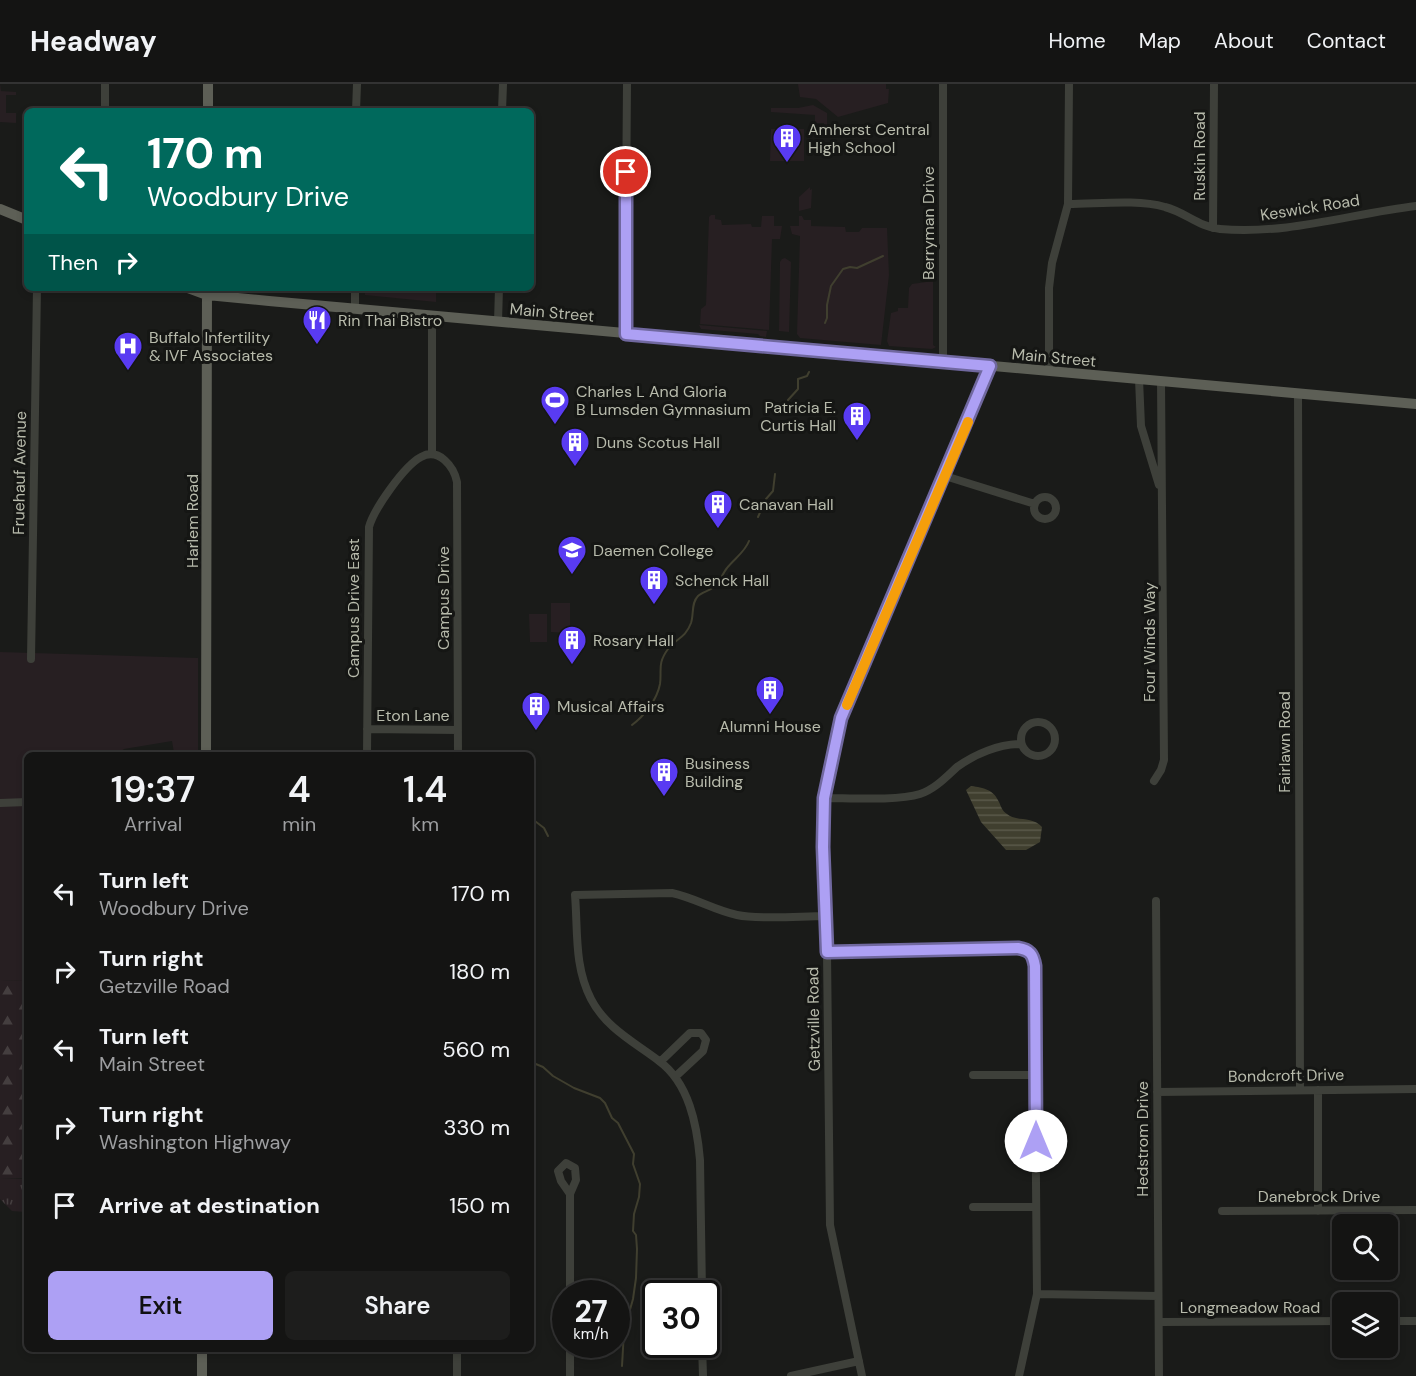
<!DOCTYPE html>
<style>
body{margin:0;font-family:"DM Sans",sans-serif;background:#1d1d1c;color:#f1f3f6;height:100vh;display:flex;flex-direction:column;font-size:22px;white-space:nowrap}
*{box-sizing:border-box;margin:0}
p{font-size:20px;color:#9d9ea0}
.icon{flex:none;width:33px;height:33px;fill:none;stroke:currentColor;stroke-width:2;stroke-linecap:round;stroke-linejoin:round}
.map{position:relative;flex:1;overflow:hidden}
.panel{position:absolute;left:24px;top:668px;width:510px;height:600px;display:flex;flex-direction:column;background:#141413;border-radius:9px;box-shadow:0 3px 9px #0003,0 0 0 2px #333}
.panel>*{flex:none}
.top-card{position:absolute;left:24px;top:24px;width:510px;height:183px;border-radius:9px;box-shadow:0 3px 9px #0003,0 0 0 2px #333;background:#00695c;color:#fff;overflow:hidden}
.buttons{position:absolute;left:1332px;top:1130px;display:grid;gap:12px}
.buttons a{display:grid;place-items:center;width:66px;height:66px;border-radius:9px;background:#141413;box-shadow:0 3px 9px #0003,0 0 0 2px #333;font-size:30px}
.speed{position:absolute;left:552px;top:1196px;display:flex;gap:12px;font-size:30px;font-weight:700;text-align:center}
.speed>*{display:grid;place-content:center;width:78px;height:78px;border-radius:50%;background:#141413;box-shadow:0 3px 9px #0003,0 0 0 2px #333;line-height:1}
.speed small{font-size:15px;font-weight:400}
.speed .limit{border:3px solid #111;border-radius:9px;background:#fff;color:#111}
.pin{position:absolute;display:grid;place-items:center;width:51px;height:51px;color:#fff;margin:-26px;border:3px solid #fff;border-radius:50%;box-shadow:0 2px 6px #0007}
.me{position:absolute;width:66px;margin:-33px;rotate:0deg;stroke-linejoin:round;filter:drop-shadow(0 0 4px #0008)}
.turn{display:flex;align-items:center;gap:21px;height:126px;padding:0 24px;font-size:27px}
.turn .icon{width:78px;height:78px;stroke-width:2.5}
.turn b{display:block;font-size:42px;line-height:51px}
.then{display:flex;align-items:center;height:57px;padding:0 24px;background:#0003;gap:12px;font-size:22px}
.eta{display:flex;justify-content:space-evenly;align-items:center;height:102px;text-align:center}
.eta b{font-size:36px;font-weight:600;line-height:42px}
.cta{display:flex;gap:12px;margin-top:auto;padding:12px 24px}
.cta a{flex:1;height:69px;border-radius:9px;background:#ada0f4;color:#111;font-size:24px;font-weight:600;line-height:69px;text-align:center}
.cta a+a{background:#1d1d1c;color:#f1f3f6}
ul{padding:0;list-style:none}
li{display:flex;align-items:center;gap:18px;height:78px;padding:0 24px}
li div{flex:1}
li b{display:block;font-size:22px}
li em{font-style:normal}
header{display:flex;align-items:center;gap:36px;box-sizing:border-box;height:84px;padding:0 30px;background:#141413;border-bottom:2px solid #333}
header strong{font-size:28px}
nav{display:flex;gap:33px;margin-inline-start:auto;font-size:21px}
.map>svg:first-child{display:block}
.green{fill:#271f22}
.forest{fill:url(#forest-firs)}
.park{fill:url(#park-tufts)}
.water{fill:url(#water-rules)}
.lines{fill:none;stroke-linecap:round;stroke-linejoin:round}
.stream{stroke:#403f2f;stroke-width:2}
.minor{stroke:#3e403a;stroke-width:8}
.major{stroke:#5d5f56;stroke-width:10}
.route-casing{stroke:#70689f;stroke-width:15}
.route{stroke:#ada0f4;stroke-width:10}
.slow{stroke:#f59e0b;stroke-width:10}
.labels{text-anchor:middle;stroke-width:6;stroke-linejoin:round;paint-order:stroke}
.poi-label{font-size:16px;fill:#b8bbac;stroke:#151614;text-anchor:start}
.street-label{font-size:16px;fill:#b8bbac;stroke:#151614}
</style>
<header>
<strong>Headway</strong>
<nav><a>Home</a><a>Map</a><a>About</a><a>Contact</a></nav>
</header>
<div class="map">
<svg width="1416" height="1292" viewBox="0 0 1416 1292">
<defs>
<pattern id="forest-firs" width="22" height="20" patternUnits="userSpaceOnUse" patternTransform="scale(1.5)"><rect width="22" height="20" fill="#271f22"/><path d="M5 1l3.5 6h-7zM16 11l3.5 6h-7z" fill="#443e3f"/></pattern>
<pattern id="park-tufts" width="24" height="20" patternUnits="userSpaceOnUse" patternTransform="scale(1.5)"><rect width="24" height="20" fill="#271f22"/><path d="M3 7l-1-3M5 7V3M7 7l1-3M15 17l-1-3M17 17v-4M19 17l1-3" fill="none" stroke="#443e3f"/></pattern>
<pattern id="water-rules" width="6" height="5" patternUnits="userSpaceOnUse" patternTransform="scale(1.5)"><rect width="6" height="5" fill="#403f2f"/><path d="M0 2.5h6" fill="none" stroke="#5a594a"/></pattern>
</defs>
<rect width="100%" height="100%" fill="#1a1b19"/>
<!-- green -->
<path class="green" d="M0 0 1 7 16 8V11H6V29H16V39L0 38V45Z
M798 0H886V5H889L888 19 838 33 816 15 800 13Z
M813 21 827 29V46L824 45V39H815V31L771 28V24H798Z
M771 45H804V77H770Z
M810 103V106L812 105 811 124 799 127V113Z
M711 131H715V135L721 136 722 141 751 140 752 143H761L762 132H774V142H782L780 155H772L769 246 700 240 701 225 706 221 709 133Z
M799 132H802L804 136H811V142L845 143 846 148H859L862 144H887L889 191 881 261 800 254 797 250 800 152 792 150 790 142H799Z
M785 174 791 178 789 248 779 247 780 178 782 175Z
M933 197V261L936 263 932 265 889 262 887 257 891 229 898 227V224H908L909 204 912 200Z
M365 204H436V218L365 211Z
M699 241 767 247 766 253 760 252 758 250 701 245Z
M551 519H570V549L551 548Z
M529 530H547V558H530Z
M0 568 198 574V670H168L174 669 172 657 124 665 118 670H27V897L0 896Z"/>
<!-- forest -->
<path class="forest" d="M0 896 27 897V1094H0Z"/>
<!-- park -->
<path class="park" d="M0 1094 27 1095V1128L12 1127 0 1115Z"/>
<!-- water -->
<path class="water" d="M971 702C984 704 993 705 999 718 1001 722 1002 727 1007 730 1017 738 1033 732 1042 743L1040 758 1026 766H1006L981 738 966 706Z"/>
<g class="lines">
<!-- stream -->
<path class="stream" d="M825 239 827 234V221L831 202 843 185 850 183 857 184 883 172
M788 316 798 305V295L807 292 809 288
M758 433 766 415 773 407 775 390
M632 641C644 632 657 616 660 600 662 586 657 580 668 565 676 554 685 555 691 539 694 530 691 519 698 512 702 508 709 507 714 503 720 499 722 490 727 484 734 475 745 468 749 457
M531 734 544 744 548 752
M531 978 543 983 553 992 574 1004 600 1014 605 1019 612 1034 618 1039 634 1070 633 1080 640 1100 639 1113 634 1130 633 1147 636 1151 637 1165 636 1194 633 1215 624 1247 622 1282"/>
<!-- minor -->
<path class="minor" d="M943 0V278
M105 27V0
M356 27 357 0
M502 27 503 0
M1068 120C1098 120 1137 115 1165 123 1185 128 1199 143 1220 145 1287 151 1350 130 1416 122
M1213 144 1214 0
M355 225V204
M432 232V370
M498 238 499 204
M625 250 627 0
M1049 287V204L1052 179 1068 120 1069 0
M1139 295 1141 342 1159 401
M1298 309 1300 1006
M945 392 1035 420
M1034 424a11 11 0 1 1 22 0a11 11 0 1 1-22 0Z
M31 575 37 204
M1021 655a17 17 0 1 1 34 0a17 17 0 1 1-34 0Z
M367 645 458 646
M367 670 369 443C374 425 404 382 421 373 439 363 454 383 457 398L458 670
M1154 697 1161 686 1164 676 1161 297
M824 714C849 714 898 717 920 710 935 705 946 693 957 683 975 670 999 660 1021 660
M0 719 27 718
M1156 817 1159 1292
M827 868 1018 864 1026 866 1034 873 1037 1210 1019 1292
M660 978 690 949H701L706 956 703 967 675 993
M973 991H1035
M1157 1008 1416 1005
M973 1123H1036
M1222 1127 1416 1126
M1318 1127V1006
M570 1209V1110L576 1096 575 1084 566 1079 558 1087 561 1097 570 1110
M702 1209 700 1076C697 1041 689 999 659 977 634 958 606 944 591 915 574 882 578 847 575 811L672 809C695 814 714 826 737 831 760 836 801 832 825 832
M1037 1210 1158 1212
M1388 1237H1416
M1159 1238 1342 1237
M702 1260 703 1292
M457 1292V1264
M570 1292V1260
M791 1292 859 1277
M862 1292 830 1141 827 868 823 763 824 712 841 634 990 282"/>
<!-- major -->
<path class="major" d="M208 27V0
M0 125 27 136
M188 204 207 211 269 217 1416 320
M206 670 207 204
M202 1292V1264"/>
</g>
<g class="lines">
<!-- route casing -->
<g class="route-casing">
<path id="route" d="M626 88V250L990 282 841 634 824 714 823 763 827 868 1018 864C1030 866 1033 870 1035 882L1036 1057"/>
</g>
<!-- route -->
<use href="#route" class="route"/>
<!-- slow -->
<path class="slow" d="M847 621 968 338"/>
</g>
<!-- icons -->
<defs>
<g id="building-pin" transform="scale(1.5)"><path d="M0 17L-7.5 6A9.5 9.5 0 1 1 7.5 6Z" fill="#593bf2" stroke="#151614"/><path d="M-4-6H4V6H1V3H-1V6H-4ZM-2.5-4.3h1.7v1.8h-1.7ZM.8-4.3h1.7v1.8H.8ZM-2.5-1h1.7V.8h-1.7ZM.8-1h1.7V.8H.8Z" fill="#fff"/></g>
<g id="restaurant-pin" transform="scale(1.5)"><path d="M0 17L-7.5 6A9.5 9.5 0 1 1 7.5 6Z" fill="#593bf2" stroke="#151614"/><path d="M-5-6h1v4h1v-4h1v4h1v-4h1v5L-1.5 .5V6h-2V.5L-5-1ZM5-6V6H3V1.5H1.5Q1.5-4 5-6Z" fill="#fff"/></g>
<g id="hospital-pin" transform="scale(1.5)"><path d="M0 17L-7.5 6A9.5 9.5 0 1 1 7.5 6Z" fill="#593bf2" stroke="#151614"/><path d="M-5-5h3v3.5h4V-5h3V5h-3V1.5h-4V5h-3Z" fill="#fff"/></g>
<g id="stadium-pin" transform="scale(1.5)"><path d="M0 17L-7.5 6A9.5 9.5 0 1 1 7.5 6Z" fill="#593bf2" stroke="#151614"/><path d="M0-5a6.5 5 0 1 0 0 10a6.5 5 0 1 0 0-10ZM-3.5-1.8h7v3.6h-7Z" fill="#fff"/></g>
<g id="university-pin" transform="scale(1.5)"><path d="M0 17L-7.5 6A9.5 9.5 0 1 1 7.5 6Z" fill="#593bf2" stroke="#151614"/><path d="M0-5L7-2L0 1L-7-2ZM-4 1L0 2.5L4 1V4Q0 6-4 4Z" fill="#fff"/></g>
</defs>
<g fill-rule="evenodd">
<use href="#building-pin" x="787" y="54"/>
<use href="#restaurant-pin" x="317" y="236"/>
<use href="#hospital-pin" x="128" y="262"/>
<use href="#stadium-pin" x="555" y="316"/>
<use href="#building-pin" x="857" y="332"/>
<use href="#building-pin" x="575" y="358"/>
<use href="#building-pin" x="718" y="420"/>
<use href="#university-pin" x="572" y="466"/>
<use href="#building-pin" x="654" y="496"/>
<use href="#building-pin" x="572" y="556"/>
<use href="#building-pin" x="770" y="606"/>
<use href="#building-pin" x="536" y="622"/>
<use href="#building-pin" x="664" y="688"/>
</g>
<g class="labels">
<!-- poi labels -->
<g class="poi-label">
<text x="808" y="51">Amherst Central<tspan x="808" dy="18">High School</tspan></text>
<text x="338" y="242">Rin Thai Bistro</text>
<text x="149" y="259">Buffalo Infertility<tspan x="149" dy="18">&amp; IVF Associates</tspan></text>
<text x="576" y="313">Charles L And Gloria<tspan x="576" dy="18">B Lumsden Gymnasium</tspan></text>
<text x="836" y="329" text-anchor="end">Patricia E.<tspan x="836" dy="18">Curtis Hall</tspan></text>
<text x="596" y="364">Duns Scotus Hall</text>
<text x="739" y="426">Canavan Hall</text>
<text x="593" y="472">Daemen College</text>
<text x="675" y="502">Schenck Hall</text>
<text x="593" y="562">Rosary Hall</text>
<text x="557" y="628">Musical Affairs</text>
<text x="770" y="648" text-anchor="middle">Alumni House</text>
<text x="685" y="685">Business<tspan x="685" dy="18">Building</tspan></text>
</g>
<!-- street labels -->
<g class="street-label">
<text transform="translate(1199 72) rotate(-90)" y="6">Ruskin Road</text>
<text transform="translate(1310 123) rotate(-9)" y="6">Keswick Road</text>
<text transform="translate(928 139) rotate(-90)" y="6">Berryman Drive</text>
<text transform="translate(552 228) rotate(5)" y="6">Main Street</text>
<text transform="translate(1054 273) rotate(5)" y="6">Main Street</text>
<text transform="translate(19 389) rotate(-89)" y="6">Fruehauf Avenue</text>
<text transform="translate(192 437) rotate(-90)" y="6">Harlem Road</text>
<text transform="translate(443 514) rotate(-90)" y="6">Campus Drive</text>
<text transform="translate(353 524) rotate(-90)" y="6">Campus Drive East</text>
<text transform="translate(1149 558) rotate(-90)" y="6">Four Winds Way</text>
<text x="413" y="637">Eton Lane</text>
<text transform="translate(1284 658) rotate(-90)" y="6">Fairlawn Road</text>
<text transform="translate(813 935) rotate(-91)" y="6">Getzville Road</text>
<text transform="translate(1286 991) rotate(-1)" y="6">Bondcroft Drive</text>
<text transform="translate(1142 1055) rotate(-90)" y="6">Hedstrom Drive</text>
<text x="1319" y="1118">Danebrock Drive</text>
<text x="1250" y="1229">Longmeadow Road</text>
</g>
</g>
</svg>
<div class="buttons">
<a><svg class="icon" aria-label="search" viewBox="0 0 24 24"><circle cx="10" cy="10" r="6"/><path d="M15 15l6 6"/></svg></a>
<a><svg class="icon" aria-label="layers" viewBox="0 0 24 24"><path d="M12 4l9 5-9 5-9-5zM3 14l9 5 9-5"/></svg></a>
</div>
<div class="speed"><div>27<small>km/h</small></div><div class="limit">30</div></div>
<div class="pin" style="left:626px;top:88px;background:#d93025"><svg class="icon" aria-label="arrive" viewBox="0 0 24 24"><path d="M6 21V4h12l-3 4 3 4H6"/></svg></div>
<svg class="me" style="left:1036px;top:1057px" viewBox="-20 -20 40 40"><circle r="19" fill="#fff"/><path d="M0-13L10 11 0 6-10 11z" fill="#ada0f4"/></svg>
<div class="top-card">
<div class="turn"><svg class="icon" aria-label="left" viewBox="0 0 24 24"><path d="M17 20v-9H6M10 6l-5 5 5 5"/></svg><div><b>170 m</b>Woodbury Drive</div></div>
<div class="then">Then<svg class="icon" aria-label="right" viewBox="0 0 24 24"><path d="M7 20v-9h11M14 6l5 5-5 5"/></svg></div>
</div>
<section class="panel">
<div class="eta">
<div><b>19:37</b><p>Arrival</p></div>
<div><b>4</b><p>min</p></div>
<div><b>1.4</b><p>km</p></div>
</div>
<ul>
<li><svg class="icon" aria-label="left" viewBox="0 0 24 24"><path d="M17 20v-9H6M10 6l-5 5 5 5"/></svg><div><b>Turn left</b><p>Woodbury Drive</p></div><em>170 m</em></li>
<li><svg class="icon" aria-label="right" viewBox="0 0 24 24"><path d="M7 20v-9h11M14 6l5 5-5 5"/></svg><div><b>Turn right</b><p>Getzville Road</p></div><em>180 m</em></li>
<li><svg class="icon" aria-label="left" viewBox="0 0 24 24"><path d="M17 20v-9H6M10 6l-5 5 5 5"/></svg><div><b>Turn left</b><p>Main Street</p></div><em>560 m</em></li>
<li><svg class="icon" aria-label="right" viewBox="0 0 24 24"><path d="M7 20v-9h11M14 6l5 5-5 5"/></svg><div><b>Turn right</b><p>Washington Highway</p></div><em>330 m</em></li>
<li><svg class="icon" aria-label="arrive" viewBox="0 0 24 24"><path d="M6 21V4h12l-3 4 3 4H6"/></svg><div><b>Arrive at destination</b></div><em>150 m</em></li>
</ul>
<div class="cta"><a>Exit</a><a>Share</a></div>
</section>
</div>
